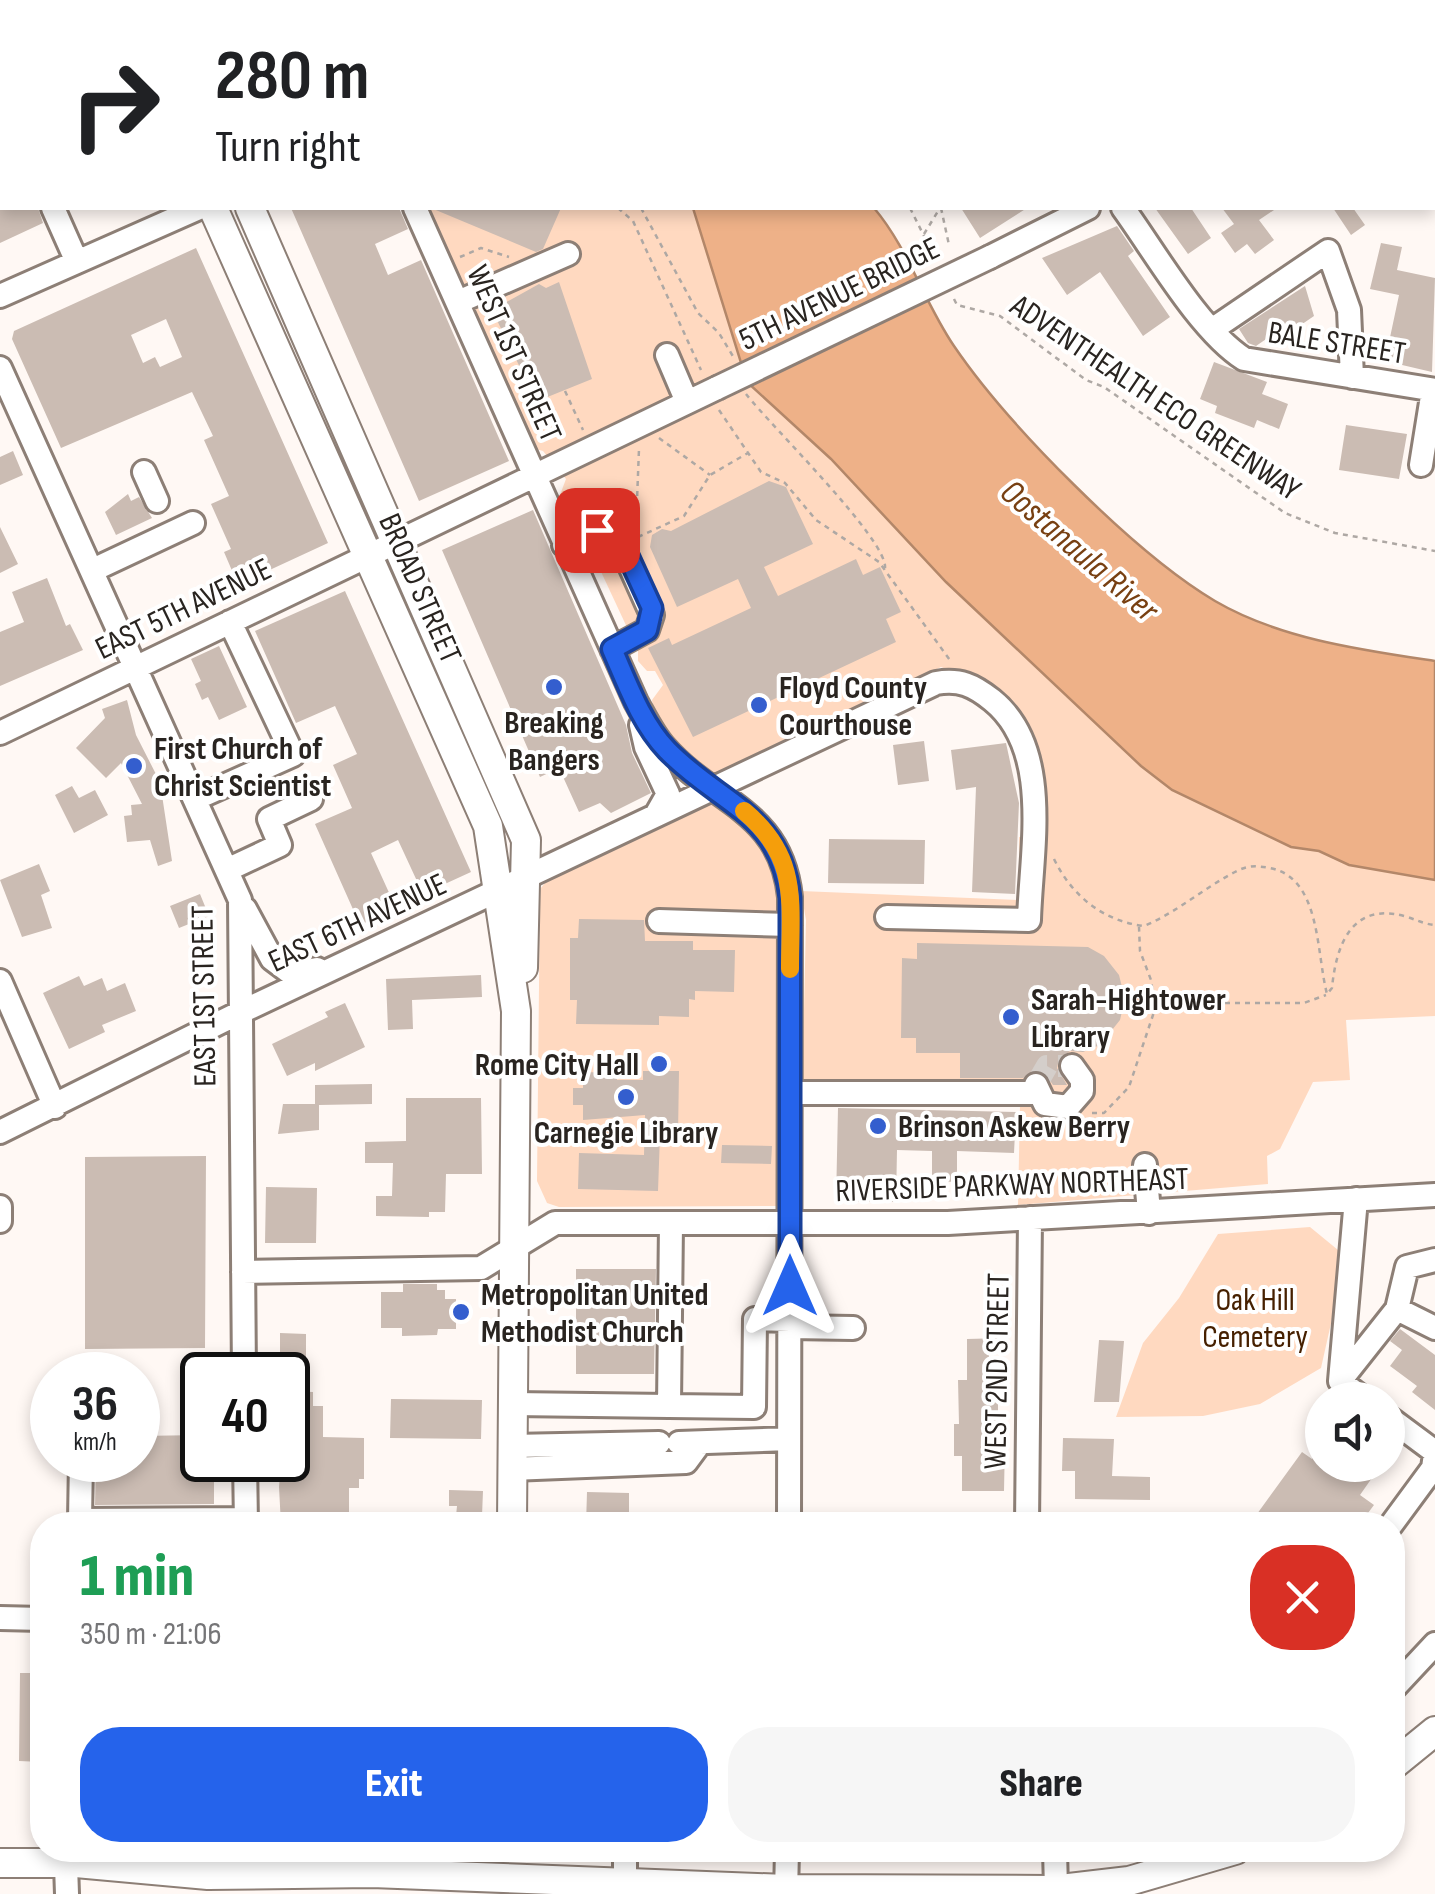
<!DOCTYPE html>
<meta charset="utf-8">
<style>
body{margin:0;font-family:"Sofia Sans Condensed",sans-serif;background:#f6f6f6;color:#202124;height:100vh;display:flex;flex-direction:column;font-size:38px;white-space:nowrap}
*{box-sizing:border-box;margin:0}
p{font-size:32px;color:#757577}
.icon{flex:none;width:55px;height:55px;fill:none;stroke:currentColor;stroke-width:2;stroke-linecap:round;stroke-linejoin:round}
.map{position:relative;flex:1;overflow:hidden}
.panel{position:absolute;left:30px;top:1512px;width:1375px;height:350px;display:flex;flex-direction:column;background:#fff;border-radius:40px;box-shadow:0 5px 15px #0003}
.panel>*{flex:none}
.top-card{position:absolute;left:0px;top:0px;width:1435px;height:210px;box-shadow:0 5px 15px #0003;background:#fff;color:#202124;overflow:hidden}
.buttons{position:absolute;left:1305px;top:1382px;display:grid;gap:20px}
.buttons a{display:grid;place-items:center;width:100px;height:100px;border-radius:50%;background:#fff;box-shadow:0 5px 15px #0003;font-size:50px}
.speed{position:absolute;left:30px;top:1352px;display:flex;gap:20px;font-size:50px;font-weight:700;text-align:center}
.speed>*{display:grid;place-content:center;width:130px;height:130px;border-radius:50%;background:#fff;box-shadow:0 5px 15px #0003;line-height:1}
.speed small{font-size:25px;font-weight:400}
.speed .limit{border:5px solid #111;border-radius:15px;background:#fff;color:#111}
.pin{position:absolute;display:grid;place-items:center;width:85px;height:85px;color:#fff;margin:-42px;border-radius:20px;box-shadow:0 5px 15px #0006}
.me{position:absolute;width:110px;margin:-55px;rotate:0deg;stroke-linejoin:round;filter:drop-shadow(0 0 8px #0008)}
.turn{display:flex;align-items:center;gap:35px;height:210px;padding:0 50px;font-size:45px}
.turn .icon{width:130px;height:130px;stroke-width:2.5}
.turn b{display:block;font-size:70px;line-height:85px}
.round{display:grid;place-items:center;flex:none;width:105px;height:105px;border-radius:40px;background:#f6f6f6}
.head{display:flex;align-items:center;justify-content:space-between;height:170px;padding:0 50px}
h1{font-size:60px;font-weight:800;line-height:75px;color:#1e9e55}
.button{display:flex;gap:20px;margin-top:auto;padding:20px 50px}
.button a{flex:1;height:115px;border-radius:40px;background:#2563eb;color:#fff;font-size:40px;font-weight:800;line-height:115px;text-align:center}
.button a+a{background:#f6f6f6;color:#202124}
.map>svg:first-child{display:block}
.green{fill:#ffd9c0}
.water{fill:#eeb188;stroke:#b38769;stroke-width:2.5}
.building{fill:#cbbcb3;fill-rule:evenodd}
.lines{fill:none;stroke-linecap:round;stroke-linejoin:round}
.minor-tunnel{stroke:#d4ceca;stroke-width:22;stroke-dasharray:22 11;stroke-linecap:butt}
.minor-casing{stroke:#8d7f76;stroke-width:28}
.major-casing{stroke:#8d7f76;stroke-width:32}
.path{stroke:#aea8a4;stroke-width:2.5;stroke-dasharray:5 5;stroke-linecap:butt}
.minor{stroke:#fff;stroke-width:22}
.major{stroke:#fff;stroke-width:28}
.minor-bridge-casing{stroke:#8d7f76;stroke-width:28;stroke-linecap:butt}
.minor-bridge{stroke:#fff;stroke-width:22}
.route-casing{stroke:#184099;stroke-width:25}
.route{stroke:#2563eb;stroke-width:18}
.slow{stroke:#f59e0b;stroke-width:18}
.poi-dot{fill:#345ece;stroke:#fff;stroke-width:4}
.labels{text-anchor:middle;stroke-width:8;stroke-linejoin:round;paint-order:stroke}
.street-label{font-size:32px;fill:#292420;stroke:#fff}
.poi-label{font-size:32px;font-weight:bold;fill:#292420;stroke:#fff;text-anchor:start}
.park-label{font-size:32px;fill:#462000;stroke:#fff}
.water-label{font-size:35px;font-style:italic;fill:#784012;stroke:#fff}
</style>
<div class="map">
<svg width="1435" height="1894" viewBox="0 0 1435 1894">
<rect width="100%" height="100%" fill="#fff8f4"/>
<!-- green -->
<path class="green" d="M317 0H680L681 2H318Z
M422 208H797L957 490 1435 796V1016L1346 1020 1350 1080 1313 1082 1280 1149 1267 1156 1268 1184 1018 1205 1020 1105 802 1103 806 920 801 891 1020 900 1019 837 1031 838V741L971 679 941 667 722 776C689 773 656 730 652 700L663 685 655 671H647L638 661V651L589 546 566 516 560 495 566 479 543 451 532 448Z
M712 801 753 830 779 879 778 1206 559 1207 547 1203 537 1181 540 889 549 878Z
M1310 1227 1338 1250 1342 1274 1321 1368 1260 1404 1203 1416 1116 1417 1143 1343 1179 1298 1218 1234Z"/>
<!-- water -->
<path class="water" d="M693 208H874C908 248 924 302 954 346 1007 424 1134 553 1215 601 1280 639 1362 650 1435 661V880L1349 865 1319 851 1291 847 1172 790 1141 766 946 582 831 459 747 382Z"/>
<!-- building -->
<path class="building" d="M0 208H38L43 223 0 243Z
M291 208H399L408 229 375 244 388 275 421 260 509 461 419 501Z
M431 208H561L543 249 536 252Z
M961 208H1027L980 238Z
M1155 208H1191L1211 238 1188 254Z
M1222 208H1277L1259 220 1274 240 1255 254 1247 244 1235 253 1221 233 1234 224Z
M1333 208H1353L1365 225 1351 235Z
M1117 226 1134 251 1128 256 1170 317 1143 336 1100 272 1067 295 1042 258Z
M1381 243 1402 247 1397 270 1435 278 1432 372 1385 361 1399 295 1370 289Z
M196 248 328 543 244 582 239 570 233 573 224 552 231 549 211 504 229 496 204 440 213 436 192 392 61 448 12 339 14 331ZM166 319 182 357 160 367 155 357 143 363 131 335Z
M559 282 592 379 545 398 540 387 529 386 492 310 539 284 546 288Z
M1305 286 1314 316 1292 331 1288 324 1256 346 1248 343 1239 329Z
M1214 362 1267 382 1262 394 1288 404 1279 429 1257 420 1254 428 1215 413 1217 406 1200 399Z
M1346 425 1407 434 1399 479 1339 470Z
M13 451 23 475 0 485V457Z
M769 481 786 487 813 544 764 567 778 596 856 559 863 575 880 567 901 612 886 619 896 642 693 737 648 648 669 638 672 645 751 608 738 579 677 607 650 547 652 535 662 529 671 531Z
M128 494 131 501 139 497 152 518 116 535 105 512Z
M533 510 626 725 632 753 651 793 611 813 600 803 579 812 559 768 540 777 442 550Z
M0 527 18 564 0 573Z
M47 578 66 626 70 624 83 650 0 686V632L24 622 12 592Z
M345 591 471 872 423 894 398 840 371 853 396 908 360 925 315 824 352 808 333 765 357 754 335 706 296 723 255 631Z
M219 646 247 707 219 720 208 697 202 700 195 684 201 681 191 659Z
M127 700 136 735 160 782 172 861 158 866 150 840 127 842 124 816 132 815 131 805 142 804 121 763 106 778 76 748 105 718 102 709Z
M924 741 929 781 898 785 893 745Z
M1006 743 1019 803 1015 894 972 892 976 787 956 790 951 750Z
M72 786 79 798 95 790 108 815 74 833 55 795Z
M829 839 925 840 924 884 828 883Z
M39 864 50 891 41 895 52 928 22 937 0 880Z
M200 894 209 916 179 928 170 906Z
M579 919 644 920 645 941H693V950H735L734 992 695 991V1000L689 999V1017L659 1016V1025L576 1024 577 1000H570V938H578Z
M917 943 1088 947 1104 956 1119 975 1125 999 1120 1020 1100 1045 1083 1052 1070 1051 1059 1059 1057 1068 1067 1085H1053L1045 1073 1036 1070 1023 1078H960V1053H916V1038H901L902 958 917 959Z
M481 975 482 997 412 1000 413 1029 388 1030 386 979Z
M79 976 84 986 102 978 107 991 125 983 136 1011 102 1025 105 1032 69 1049 43 993Z
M345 1003 365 1047 315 1071V1063L287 1076 272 1044 328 1017 325 1012Z
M643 1071H679L678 1135H660L658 1191 578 1189 579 1153 644 1155 645 1115 583 1120V1105H573V1088H583V1072L617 1073V1080H643Z
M372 1084V1104L319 1105V1130L278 1134 283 1104H315V1085Z
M406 1098H481L482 1174H446L445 1212H429V1217L376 1216V1196H392L393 1163H365V1142L406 1141Z
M838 1108 1016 1112 1014 1153 957 1151V1182L932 1181V1151L897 1150 896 1202H836Z
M722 1145 772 1146 771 1164 721 1163Z
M206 1156 205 1348 85 1349V1157Z
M266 1187 317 1188 316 1243H265Z
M576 1269H656L654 1374H576Z
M403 1284H437V1290H445V1299H456V1329H438L437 1335 402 1336V1328H381V1292H403Z
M1400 1329 1435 1355V1410L1412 1392 1417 1386 1390 1366 1402 1350 1390 1341Z
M280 1333 306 1334V1359H296V1369L280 1368Z
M1004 1338V1353H989V1384H998V1434L1005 1441 1004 1491H962V1456H954V1424H959L958 1380H967V1339Z
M1099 1340 1124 1341 1119 1402H1094Z
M288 1391 313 1392V1406H323V1437L364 1438V1479H359V1488H349V1525H281L279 1487 281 1460H288Z
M391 1399 482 1400 481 1439 390 1438Z
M202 1435V1460H214V1504L95 1505 96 1460H138V1436Z
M1063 1438 1114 1439 1112 1476 1150 1477V1500L1075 1499V1471H1062Z
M1322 1444V1465H1381L1360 1495 1374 1505 1359 1525H1249L1302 1452 1312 1459Z
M449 1490 483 1491 482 1516H456L457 1506H449Z
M587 1492 629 1493V1525H586Z
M20 1673H42V1762L19 1761Z"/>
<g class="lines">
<!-- minor-tunnel -->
<path class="minor-tunnel" d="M1036 1085 1047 1066H1072"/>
<!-- minor casing -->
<g class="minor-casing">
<path id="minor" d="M296 0 297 2
M1078 0 1079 2
M1288 0 1289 2
M931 2 934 0
M1211 2 1215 0
M1384 2 1388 0
M1432 42 1435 43
M0 55 2 60
M53 208 77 262
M415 208 636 702C645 718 653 735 665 748 715 804 781 810 790 897L789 1525
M1123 208C1155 252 1199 330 1244 359L1435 390
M990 257 1088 208
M0 296 199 208
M458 302 568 254
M1213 329 1328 251 1349 310 1352 377
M667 355 687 402
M0 368 240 900 244 1375
M1421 465 1433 390
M144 472 157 501
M564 545 597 530H614L652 615 647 630 612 649
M93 570 193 523
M641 725 646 747 668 794 656 815
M0 733 717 388
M197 798 293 755 230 622
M229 869 280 845 269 819 311 799
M245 909 272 959 292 974 317 969
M659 921 790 925
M0 981 55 1107
M1036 1085 1045 1104 1068 1107 1082 1091V1080L1072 1066
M790 1093H1037
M0 1132 241 1012 936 683C960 679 973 685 992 700 1053 749 1031 850 1029 920L887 917
M1145 1165 1149 1213
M1356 1199 1340 1381 1365 1400
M0 1207V1221
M243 1272 481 1268 555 1223H948L1435 1195
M1397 1309 1407 1267 1435 1260
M790 1327 853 1328
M1340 1381 1397 1309 1435 1328
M513 1404 669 1406 671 1223
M669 1406 754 1407 755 1319 790 1320
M1388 1417 1435 1452
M679 1443 789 1439
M512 1446 659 1443
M81 1460 80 1520 246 1519
M245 1460 246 1525
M511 1469 686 1462 700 1443
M1027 1525 1030 1218
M1391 1525 1433 1468 1435 1454
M0 1618 42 1619
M1392 1690 1435 1644
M1055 1850 1056 1889
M625 1884V1850
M67 1894 66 1865 74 1850
M786 1894 787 1850"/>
</g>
<!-- major casing -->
<g class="major-casing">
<path id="major" d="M122 0 123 2
M157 0 158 2
M213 208 488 826 516 1011 512 1525
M250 208 526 840 523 968
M1392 1766 1435 1731
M0 1863H76L208 1875 372 1873 786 1889 1052 1890 1129 1881 1235 1850"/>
</g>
<!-- path -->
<path class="path" d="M514 0 515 2
M817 0 818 2
M878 0 879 2
M618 208 633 221 701 370
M641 208 698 313 719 333 734 358
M910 208 936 260
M941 208 949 245
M924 234 940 208
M460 257 481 248 509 257
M954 299 957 305 1000 316 1086 380 1104 387 1285 513 1335 533 1435 551
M565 391 583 430
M746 394C770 425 888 540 885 568
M719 410 761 472 785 483 816 520 879 562 952 663
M659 438 710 475
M636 526 639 449
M638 537 684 516 710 475 748 453
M1054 859C1072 896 1103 921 1144 926 1178 912 1206 886 1239 870 1249 865 1259 866 1270 868 1321 878 1316 952 1327 994L1332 988C1336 946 1351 902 1404 916 1415 919 1423 924 1435 925
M1155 1003H1304L1326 995
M1092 1113H1104L1129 1087 1155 1009 1151 980 1140 951 1139 927"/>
<!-- minor -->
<use href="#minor" class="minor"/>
<!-- major -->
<use href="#major" class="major"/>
<!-- minor-bridge casing -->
<g class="minor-bridge-casing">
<path id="minor-bridge" d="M717 388 990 257"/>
</g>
<!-- minor-bridge -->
<use href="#minor-bridge" class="minor-bridge"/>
</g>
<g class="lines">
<!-- route casing -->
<g class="route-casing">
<path id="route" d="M597 530H614L619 536 652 608 647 630 612 649C627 683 641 723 667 750 719 804 781 813 790 898V1286"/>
</g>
<!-- route -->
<use href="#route" class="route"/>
<!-- slow -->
<path class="slow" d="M744 811C800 858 790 902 790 969"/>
</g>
<!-- markers -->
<g class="poi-dot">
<circle cx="554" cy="687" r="10"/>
<circle cx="759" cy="705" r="10"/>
<circle cx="134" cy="766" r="10"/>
<circle cx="1011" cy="1017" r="10"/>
<circle cx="659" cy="1064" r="10"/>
<circle cx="626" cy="1097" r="10"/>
<circle cx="878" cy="1126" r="10"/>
<circle cx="461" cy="1312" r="10"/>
</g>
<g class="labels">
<!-- street labels -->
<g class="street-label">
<text transform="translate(839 293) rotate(-26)" y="11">5TH AVENUE BRIDGE</text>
<text transform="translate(1337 342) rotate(9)" y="11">BALE STREET</text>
<text transform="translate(515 353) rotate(66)" y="11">WEST 1ST STREET</text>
<text transform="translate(1156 397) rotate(34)" y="11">ADVENTHEALTH ECO GREENWAY</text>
<text transform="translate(421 588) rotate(66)" y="11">BROAD STREET</text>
<text transform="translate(183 608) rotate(-26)" y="11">EAST 5TH AVENUE</text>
<text transform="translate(357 922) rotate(-25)" y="11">EAST 6TH AVENUE</text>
<text transform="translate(203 996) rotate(-91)" y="11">EAST 1ST STREET</text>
<text transform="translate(1012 1184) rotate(-2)" y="11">RIVERSIDE PARKWAY NORTHEAST</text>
<text transform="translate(996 1371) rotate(-89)" y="11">WEST 2ND STREET</text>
</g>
<!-- poi labels -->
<g class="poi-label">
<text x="779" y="698">Floyd County<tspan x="779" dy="37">Courthouse</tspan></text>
<text x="554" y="733" text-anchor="middle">Breaking<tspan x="554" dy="37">Bangers</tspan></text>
<text x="154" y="759">First Church of<tspan x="154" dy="37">Christ Scientist</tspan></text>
<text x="1031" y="1010">Sarah-Hightower<tspan x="1031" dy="37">Library</tspan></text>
<text x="639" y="1075" text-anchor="end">Rome City Hall</text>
<text x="898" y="1137">Brinson Askew Berry</text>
<text x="626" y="1143" text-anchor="middle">Carnegie Library</text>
<text x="481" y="1305">Metropolitan United<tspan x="481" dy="37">Methodist Church</tspan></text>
</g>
<!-- park labels -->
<g class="park-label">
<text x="1255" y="1310">Oak Hill<tspan x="1255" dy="37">Cemetery</tspan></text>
</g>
<!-- water labels -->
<g class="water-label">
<text transform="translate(1080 550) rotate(41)" y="12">Oostanaula River</text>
</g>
</g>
</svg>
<div class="buttons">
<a><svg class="icon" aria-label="sound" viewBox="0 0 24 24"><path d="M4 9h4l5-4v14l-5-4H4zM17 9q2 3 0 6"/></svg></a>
</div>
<div class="speed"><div>36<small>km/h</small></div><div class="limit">40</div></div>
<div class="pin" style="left:597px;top:530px;background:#d93025"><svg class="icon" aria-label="arrive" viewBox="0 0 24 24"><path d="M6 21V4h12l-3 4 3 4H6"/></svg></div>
<svg class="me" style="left:790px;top:1286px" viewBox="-20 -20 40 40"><path d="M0-17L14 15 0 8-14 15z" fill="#2563eb" stroke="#fff" stroke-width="4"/></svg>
<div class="top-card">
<div class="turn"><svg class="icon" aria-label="right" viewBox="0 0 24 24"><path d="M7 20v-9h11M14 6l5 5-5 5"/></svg><div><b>280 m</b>Turn right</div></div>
</div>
<section class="panel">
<div class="head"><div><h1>1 min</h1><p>350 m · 21:06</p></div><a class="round" style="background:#d93025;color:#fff"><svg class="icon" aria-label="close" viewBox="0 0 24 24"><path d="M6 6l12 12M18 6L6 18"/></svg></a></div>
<div class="button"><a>Exit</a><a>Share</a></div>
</section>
</div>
